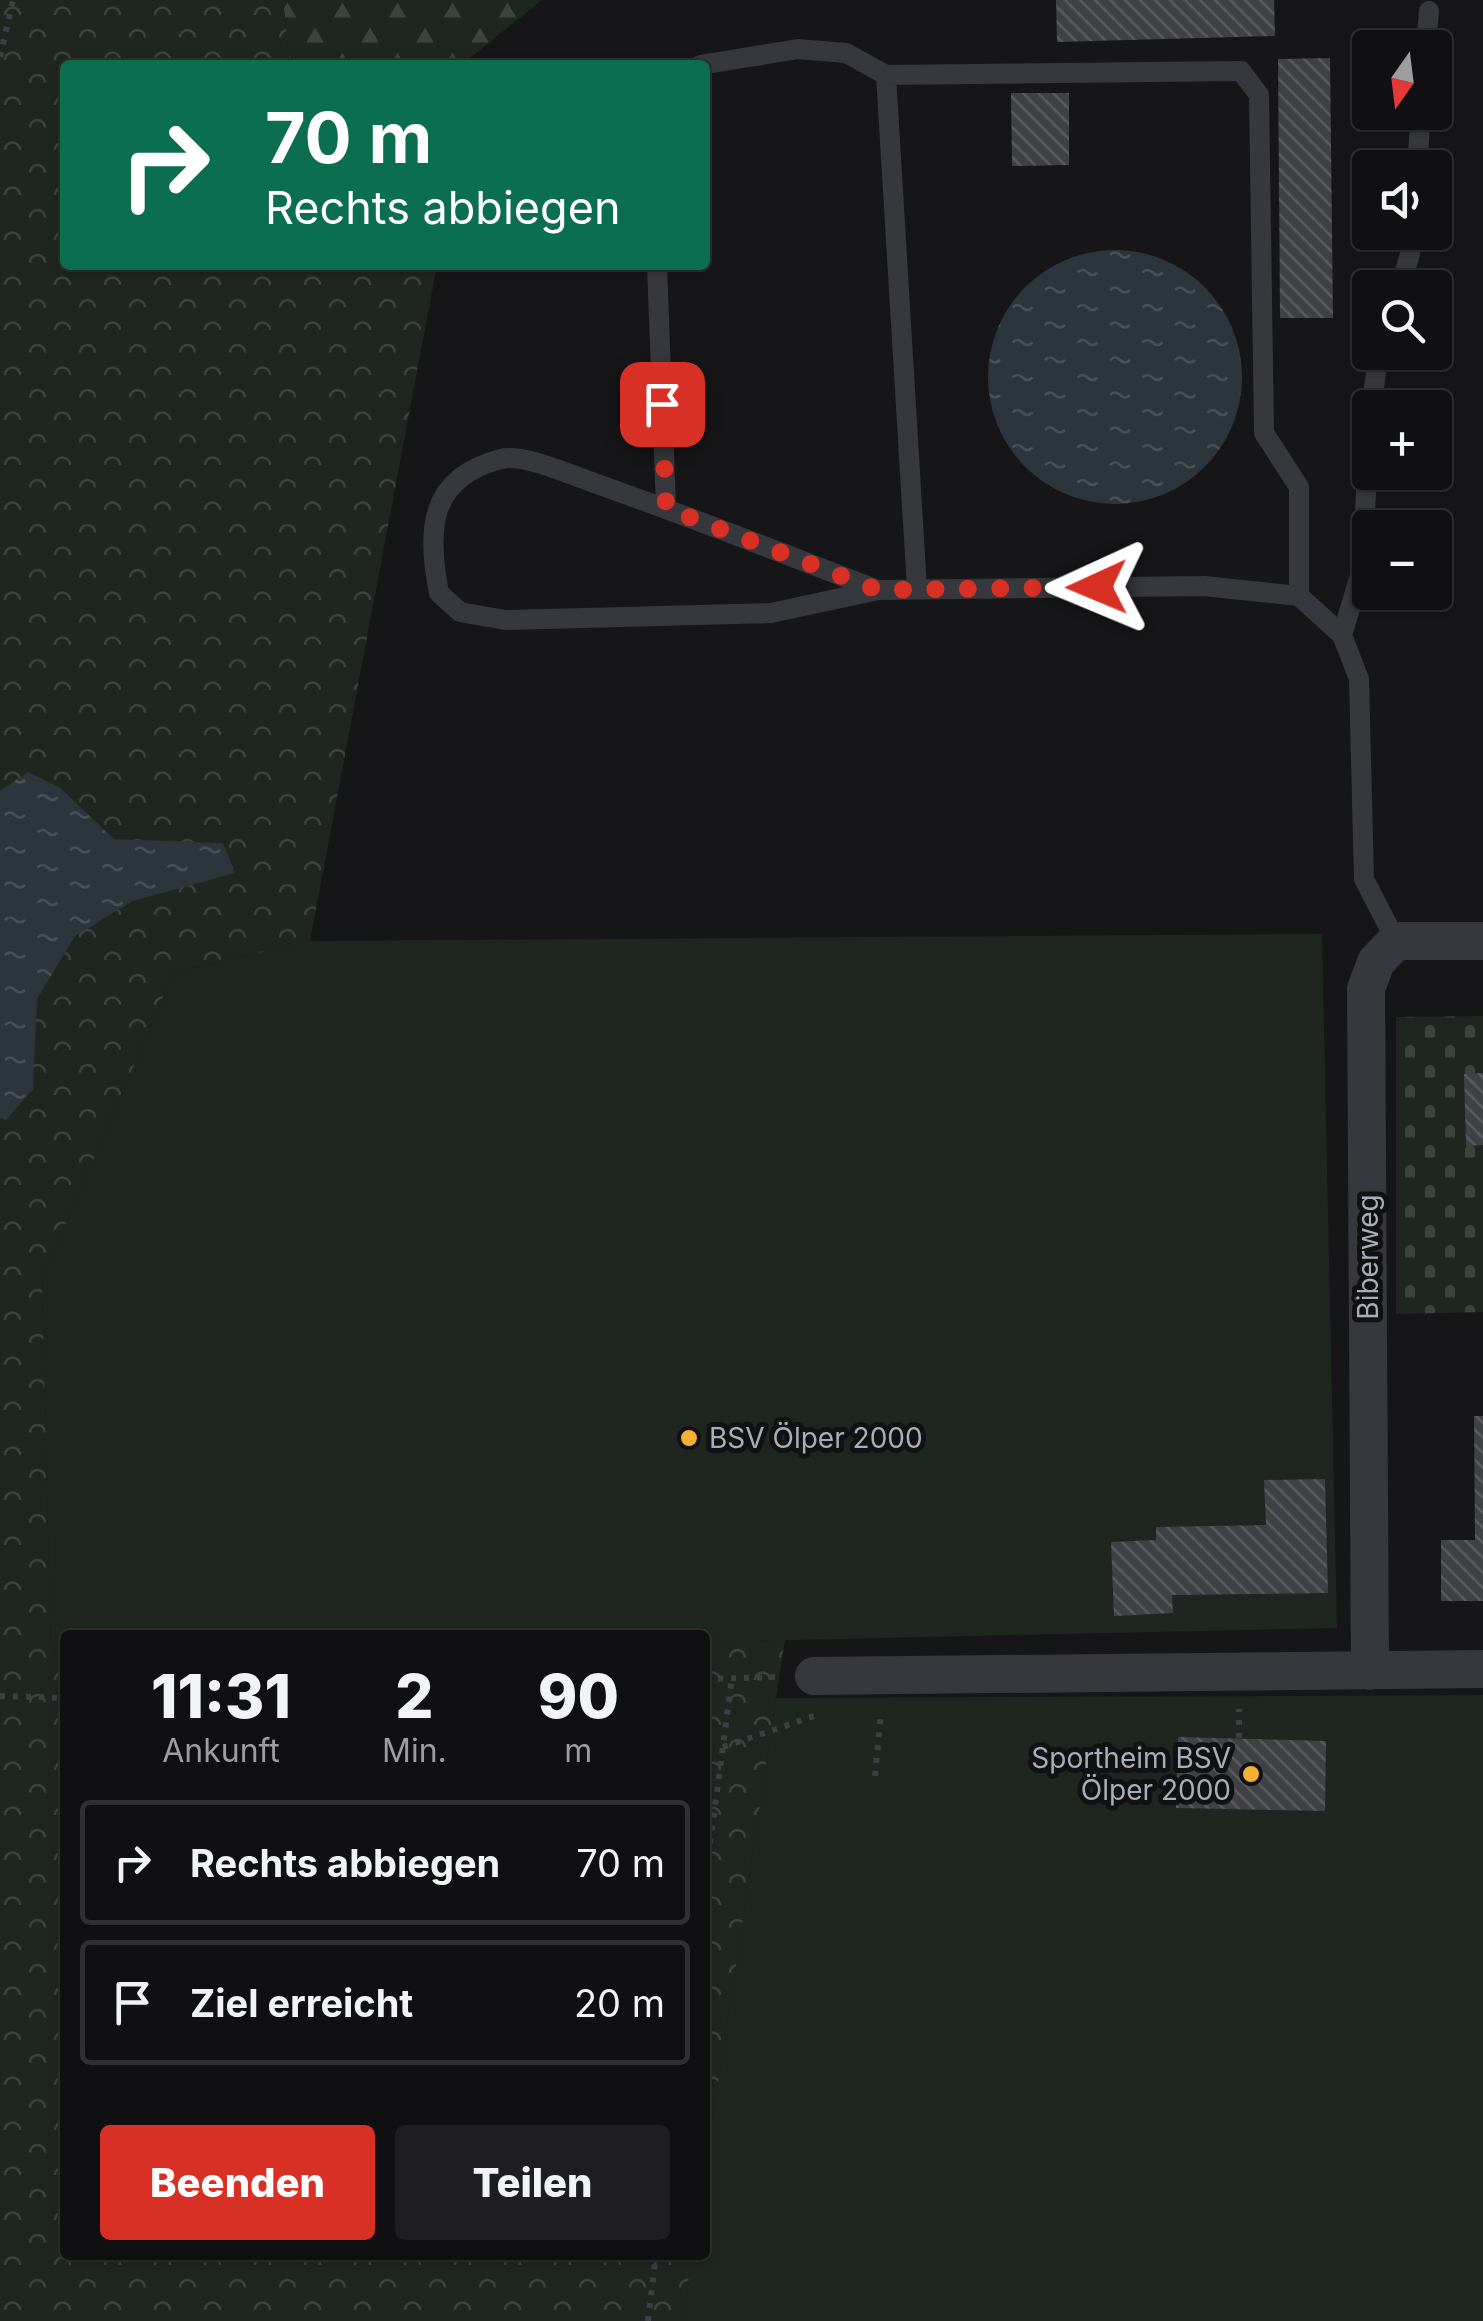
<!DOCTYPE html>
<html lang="de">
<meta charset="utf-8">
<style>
body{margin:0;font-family:Inter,sans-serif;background:#1e1e20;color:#f1f3f6;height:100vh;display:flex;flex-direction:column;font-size:38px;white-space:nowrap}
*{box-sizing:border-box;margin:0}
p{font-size:32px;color:#9c9d9f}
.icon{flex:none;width:55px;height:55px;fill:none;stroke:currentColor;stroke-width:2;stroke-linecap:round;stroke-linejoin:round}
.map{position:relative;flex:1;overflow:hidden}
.details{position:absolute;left:60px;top:1630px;width:650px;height:630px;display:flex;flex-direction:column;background:#101012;border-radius:10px;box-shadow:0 2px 8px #0004,0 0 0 2px #303032}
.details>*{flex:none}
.banner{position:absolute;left:60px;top:60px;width:650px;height:210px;border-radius:10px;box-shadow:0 2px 8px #0004,0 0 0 2px #303032;background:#0b6e4f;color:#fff;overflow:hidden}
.needle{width:65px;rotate:194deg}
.controls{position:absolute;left:1352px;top:30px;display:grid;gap:20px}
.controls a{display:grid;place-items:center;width:100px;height:100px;border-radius:10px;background:#101012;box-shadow:0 2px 8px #0004,0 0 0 2px #303032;font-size:50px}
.pin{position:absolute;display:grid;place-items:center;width:85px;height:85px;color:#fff;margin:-42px;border-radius:20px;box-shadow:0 5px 15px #0006}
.me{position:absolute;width:110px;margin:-55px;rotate:269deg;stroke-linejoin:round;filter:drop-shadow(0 0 8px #0008)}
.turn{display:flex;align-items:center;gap:35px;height:210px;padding:0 40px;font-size:45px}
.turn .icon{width:130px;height:130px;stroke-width:2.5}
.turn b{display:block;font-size:70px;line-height:85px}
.eta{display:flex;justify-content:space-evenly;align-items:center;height:170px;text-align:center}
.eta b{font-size:60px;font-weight:800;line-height:70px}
.cta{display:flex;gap:20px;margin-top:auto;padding:20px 40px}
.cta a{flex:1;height:115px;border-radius:10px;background:#d93025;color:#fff;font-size:40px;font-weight:800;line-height:115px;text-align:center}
.cta a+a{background:#1e1e20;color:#f1f3f6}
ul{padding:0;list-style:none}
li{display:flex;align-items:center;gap:30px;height:125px;margin:0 20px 15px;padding:0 20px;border:5px solid #303032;border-radius:10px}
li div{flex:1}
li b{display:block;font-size:38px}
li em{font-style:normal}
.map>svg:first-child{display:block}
.grass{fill:#1e261f}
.forest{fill:url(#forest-firs)}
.cemetery{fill:url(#cemetery-stones)}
.park{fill:url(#park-crowns)}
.water{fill:url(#water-ripples)}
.building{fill:url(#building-back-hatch)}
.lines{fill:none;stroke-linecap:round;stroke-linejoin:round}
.path{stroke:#3d3f44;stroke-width:6;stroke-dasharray:5 8;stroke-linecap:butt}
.lane{stroke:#37383d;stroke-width:20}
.street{stroke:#37383d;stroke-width:38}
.route{stroke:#d93025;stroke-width:18;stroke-dasharray:0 32.4}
.poi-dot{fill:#f2b134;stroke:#111113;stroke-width:4}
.labels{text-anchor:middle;stroke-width:10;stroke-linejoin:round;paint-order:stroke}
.street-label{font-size:28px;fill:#a8adb8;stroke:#111113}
.poi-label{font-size:28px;fill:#a8adb8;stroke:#111113;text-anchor:start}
</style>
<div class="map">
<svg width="1483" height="2321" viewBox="0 0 1483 2321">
<defs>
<pattern id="forest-firs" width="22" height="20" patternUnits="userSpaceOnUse" patternTransform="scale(2.5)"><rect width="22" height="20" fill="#1e261f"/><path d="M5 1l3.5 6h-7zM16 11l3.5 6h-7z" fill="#3c433d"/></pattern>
<pattern id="cemetery-stones" width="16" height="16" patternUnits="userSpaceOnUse" patternTransform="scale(2.5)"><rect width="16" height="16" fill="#1e261f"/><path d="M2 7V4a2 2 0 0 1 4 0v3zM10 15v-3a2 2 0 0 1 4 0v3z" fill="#3c433d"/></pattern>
<pattern id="park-crowns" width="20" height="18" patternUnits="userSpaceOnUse" patternTransform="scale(2.5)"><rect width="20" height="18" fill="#1e261f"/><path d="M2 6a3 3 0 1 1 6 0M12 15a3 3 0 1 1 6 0" fill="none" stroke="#3c433d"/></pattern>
<pattern id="water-ripples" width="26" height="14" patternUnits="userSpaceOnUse" patternTransform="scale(2.5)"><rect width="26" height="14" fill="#2c353c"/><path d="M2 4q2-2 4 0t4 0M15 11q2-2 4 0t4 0" fill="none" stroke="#485056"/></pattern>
<pattern id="building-back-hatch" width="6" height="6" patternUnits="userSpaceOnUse" patternTransform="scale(2.5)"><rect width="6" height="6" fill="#404145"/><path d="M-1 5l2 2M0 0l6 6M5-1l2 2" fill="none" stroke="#595a5e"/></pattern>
</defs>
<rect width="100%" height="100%" fill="#161618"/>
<!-- grass -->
<path class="grass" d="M1322 934 1337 1628 705 1642V1635H65V1659L51 1660 42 1279 174 972 310 941Z
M1483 1695V2321H683L692 2255H705V2171L776 1698Z"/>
<!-- forest -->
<path class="forest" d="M283 0H542L461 65H290Z"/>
<!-- cemetery -->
<path class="cemetery" d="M1483 1016V1312L1396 1314V1017Z"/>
<!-- park -->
<path class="park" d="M0 0H283L290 65H65V265H437L310 941 174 972 42 1279 51 1659H65V2255H692L683 2321H0Z
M785 1640 776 1698 705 2171V1642Z"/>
<!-- water -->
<path class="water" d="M988 377a127 127 0 1 1 254 0a127 127 0 1 1-254 0Z
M28 772 59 787 114 839 223 843 235 873 133 901 75 936 37 999 33 1089 6 1120 0 1118V791Z"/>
<!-- building -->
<path class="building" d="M1056 0H1274L1275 36 1057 42Z
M1330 58 1333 318H1280L1278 59Z
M1011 93H1069V165L1012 166Z
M1483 1073V1145L1466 1146 1464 1074Z
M1474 1416H1483V1601H1441V1540H1475Z
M1325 1479 1328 1593 1172 1595 1173 1613 1114 1616 1111 1542 1156 1540V1527L1266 1525 1264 1480Z
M1178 1737 1326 1741 1325 1811 1176 1808Z"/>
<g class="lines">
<!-- path -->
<path class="path" d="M0 57 13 0
M705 1679 778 1677
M0 1696 65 1698
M1239 1738V1709
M723 1747 814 1716
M875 1776 881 1712
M705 1882 732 1678
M648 2321 656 2255"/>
<!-- lane -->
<path class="lane" d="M1426 48 1429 11
M700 65 798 49 846 53 886 75 917 589
M886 75 1241 71 1259 95 1264 433 1299 487V596
M1417 168 1421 112
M657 265 666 508
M1400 288 1410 254 1412 232
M1371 408 1379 352
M878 590C784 554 691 517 597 484 573 476 524 453 501 459 428 478 427 530 439 593L460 612 505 620 771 613 878 590 1204 586 1299 596 1342 635 1359 679 1364 879 1396 941
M1342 635 1362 569 1370 416"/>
<!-- street -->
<path class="street" d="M1370 1671 1366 989 1376 962 1396 941H1483
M814 1676 1483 1669"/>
</g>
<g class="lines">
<!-- route -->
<path class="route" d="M662 404 666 508 878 590 1097 587"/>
</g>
<!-- markers -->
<g class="poi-dot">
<circle cx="689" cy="1438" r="10"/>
<circle cx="1251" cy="1774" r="10"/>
</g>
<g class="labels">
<!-- street labels -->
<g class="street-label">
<text transform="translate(1368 1257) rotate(-90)" y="10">Biberweg</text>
</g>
<!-- poi labels -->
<g class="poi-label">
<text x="709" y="1448">BSV Ölper 2000</text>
<text x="1231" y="1768" text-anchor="end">Sportheim BSV<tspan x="1231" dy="32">Ölper 2000</tspan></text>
</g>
</g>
</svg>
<div class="controls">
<a><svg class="needle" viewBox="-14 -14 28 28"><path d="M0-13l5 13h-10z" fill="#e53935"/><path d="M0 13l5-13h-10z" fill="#9c9d9f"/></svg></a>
<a><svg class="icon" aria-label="sound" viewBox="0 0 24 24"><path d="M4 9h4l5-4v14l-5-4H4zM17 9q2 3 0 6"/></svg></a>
<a><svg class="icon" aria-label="search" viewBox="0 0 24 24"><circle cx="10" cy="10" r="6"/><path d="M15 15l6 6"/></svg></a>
<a>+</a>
<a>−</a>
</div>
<div class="pin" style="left:662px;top:404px;background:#d93025"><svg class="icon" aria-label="arrive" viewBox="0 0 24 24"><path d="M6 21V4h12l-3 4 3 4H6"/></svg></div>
<svg class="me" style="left:1097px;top:587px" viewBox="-20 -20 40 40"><path d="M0-17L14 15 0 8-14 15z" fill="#d93025" stroke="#fff" stroke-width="4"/></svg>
<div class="banner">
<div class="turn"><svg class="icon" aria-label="right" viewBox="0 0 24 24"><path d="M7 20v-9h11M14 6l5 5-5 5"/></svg><div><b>70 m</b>Rechts abbiegen</div></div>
</div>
<section class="details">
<div class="eta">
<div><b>11:31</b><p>Ankunft</p></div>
<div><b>2</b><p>Min.</p></div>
<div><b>90</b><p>m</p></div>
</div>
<ul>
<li><svg class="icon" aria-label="right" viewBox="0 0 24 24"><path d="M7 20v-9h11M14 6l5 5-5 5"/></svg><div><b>Rechts abbiegen</b></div><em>70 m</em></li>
<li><svg class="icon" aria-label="arrive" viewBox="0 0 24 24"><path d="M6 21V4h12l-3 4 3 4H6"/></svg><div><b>Ziel erreicht</b></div><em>20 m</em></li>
</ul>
<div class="cta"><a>Beenden</a><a>Teilen</a></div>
</section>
</div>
